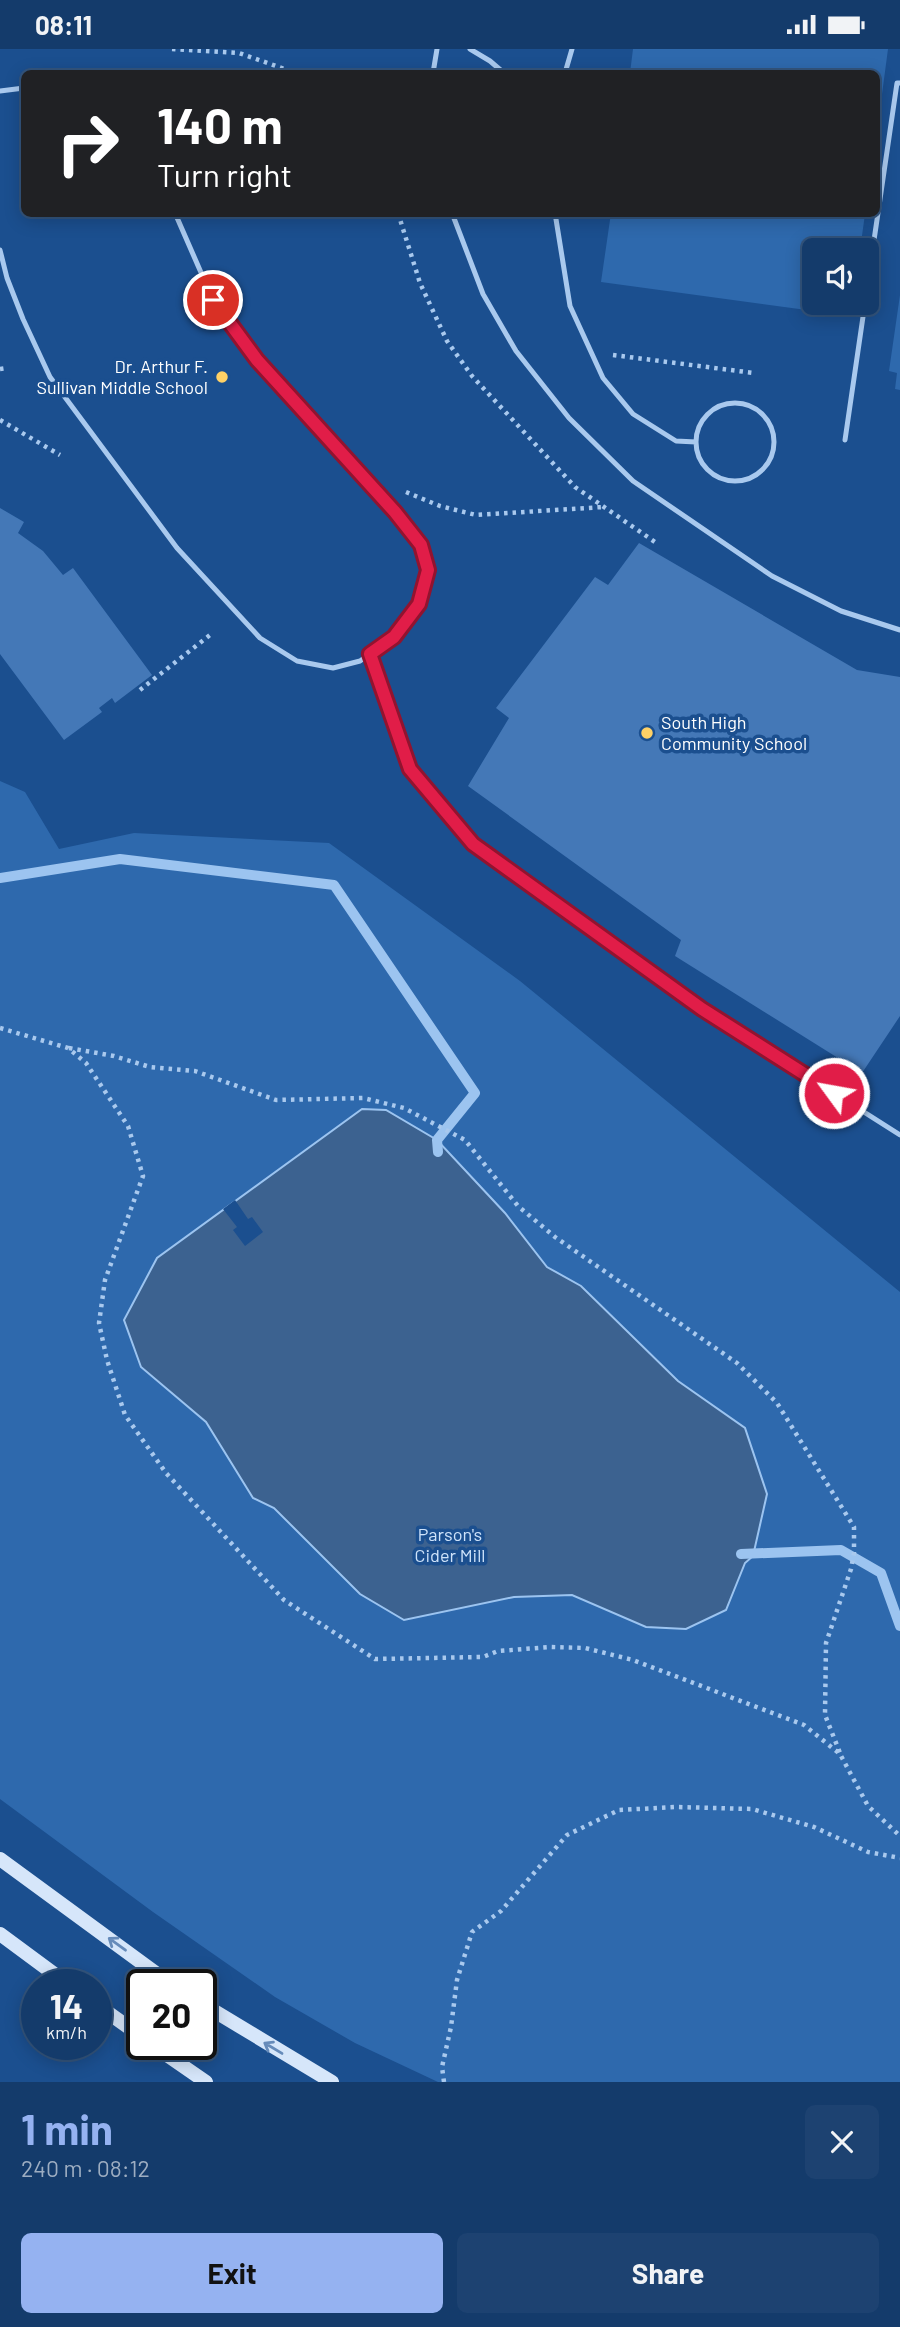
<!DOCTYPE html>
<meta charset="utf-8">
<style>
body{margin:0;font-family:Barlow,sans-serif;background:#1d4271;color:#f1f3f6;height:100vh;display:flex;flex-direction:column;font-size:26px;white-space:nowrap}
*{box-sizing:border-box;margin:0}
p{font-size:23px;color:#9dadc1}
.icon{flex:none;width:38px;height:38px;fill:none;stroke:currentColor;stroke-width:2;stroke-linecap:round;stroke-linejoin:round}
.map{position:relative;height:2033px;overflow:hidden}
.sheet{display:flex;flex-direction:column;background:#143b6b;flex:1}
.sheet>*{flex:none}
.hud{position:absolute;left:21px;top:21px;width:859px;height:147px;border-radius:10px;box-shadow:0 4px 18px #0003,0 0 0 2px #33557e;background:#202124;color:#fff;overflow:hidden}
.fabs{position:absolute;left:802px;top:189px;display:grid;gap:14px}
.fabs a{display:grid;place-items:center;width:77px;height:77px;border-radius:10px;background:#143b6b;box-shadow:0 4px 18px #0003,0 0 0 2px #33557e;font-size:35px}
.speed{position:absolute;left:21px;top:1920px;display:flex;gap:14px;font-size:35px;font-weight:700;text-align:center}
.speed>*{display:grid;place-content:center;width:91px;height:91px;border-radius:50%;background:#143b6b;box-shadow:0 4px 18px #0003,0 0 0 2px #33557e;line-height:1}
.speed small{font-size:18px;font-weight:400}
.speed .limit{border:4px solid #111;border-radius:10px;background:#fff;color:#111}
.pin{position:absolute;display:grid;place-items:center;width:60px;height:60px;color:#fff;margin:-30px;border:4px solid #fff;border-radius:50%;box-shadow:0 2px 7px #0007}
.me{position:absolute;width:77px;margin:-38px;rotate:302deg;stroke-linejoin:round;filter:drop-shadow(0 0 5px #0008)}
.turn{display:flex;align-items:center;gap:24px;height:147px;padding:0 21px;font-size:32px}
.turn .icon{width:91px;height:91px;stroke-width:2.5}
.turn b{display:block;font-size:49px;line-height:60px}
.round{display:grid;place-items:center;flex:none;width:74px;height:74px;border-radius:10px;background:#1d4271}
.headline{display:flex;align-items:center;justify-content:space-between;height:119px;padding:0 21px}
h1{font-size:42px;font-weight:700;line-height:52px;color:#95b2f1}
.primary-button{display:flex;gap:14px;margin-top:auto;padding:14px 21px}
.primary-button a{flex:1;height:80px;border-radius:10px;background:#95b2f1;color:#111;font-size:28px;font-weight:700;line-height:80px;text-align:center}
.primary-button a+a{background:#1d4271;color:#f1f3f6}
.status{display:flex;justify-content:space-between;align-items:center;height:49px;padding:0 35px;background:#143b6b;direction:ltr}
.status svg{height:19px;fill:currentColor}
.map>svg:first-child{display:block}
.green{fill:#2e69ad}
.water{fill:#3c6290;stroke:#9cc4f0;stroke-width:2}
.pier{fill:#1b4f8f}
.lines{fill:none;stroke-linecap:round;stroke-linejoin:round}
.stream{stroke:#9cc4f0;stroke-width:10}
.building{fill:#4478b7}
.path{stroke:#a9c9ee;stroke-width:4.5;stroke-dasharray:3.5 5;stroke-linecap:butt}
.lane{stroke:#a9c9ee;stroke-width:5}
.secondary{stroke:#d6e6fa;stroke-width:14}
.oneway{stroke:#668bba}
.route-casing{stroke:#92132f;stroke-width:18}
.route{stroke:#e11d48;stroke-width:12}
.poi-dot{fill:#ffd166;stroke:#1b4f8f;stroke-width:2.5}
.labels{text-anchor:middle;stroke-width:7;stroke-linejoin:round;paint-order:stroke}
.poi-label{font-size:18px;fill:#fff;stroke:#1b4f8f;text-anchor:end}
.park-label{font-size:18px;fill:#cfe3fa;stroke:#1b4f8f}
</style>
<div class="status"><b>08:11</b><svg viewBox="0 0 49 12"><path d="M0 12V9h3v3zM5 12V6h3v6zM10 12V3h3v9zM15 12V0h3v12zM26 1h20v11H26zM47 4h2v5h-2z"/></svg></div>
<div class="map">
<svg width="900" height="2033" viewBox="0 0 900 2033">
<rect width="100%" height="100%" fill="#1b4f8f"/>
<!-- green -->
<path class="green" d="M633 0H888L877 83V24H630Z
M611 164 865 165 860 201H814V254H853L851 267 601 233Z
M900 246V341L895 340 897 324 889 322Z
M0 732 25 743 59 800 134 784 329 794 520 932 900 1243V2033H438L355 1994 275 1948 153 1863 0 1750Z"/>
<!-- water -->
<path class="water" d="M362 1060 386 1061 437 1091 505 1164 547 1218 581 1237 678 1332 745 1379 767 1445 753 1507 745 1514 726 1561 686 1580 646 1578 572 1546 514 1548 404 1571 360 1545 274 1459 253 1449 206 1373 141 1318 124 1271 157 1209Z"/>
<!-- pier -->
<path class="pier" d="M235 1151 248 1170 252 1168 263 1183 245 1197 233 1181 237 1178 223 1160Z"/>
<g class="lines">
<!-- stream -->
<path class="stream" d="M0 829 120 810 334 836 475 1044 437 1091 438 1103
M741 1505 841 1501 881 1524 900 1577"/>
</g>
<!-- building -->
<path class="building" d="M0 459 24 473 18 484 43 502 63 526 73 519 152 626 115 654 112 649 99 659 102 663 64 691 0 605Z
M639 494 857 621 900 628V967L862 1024 675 907 681 891 468 737 509 669 496 659 595 528 608 536Z"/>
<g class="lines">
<!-- path -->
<path class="path" d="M172 0 239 4 296 24
M398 164 420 234 447 292 472 327 575 438 655 493
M613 306 754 324
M0 320 7 319
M0 371 60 406
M406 443 440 457 476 466 603 458
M140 641 210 586
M0 979 68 999 86 1014 128 1077 143 1127 105 1231 99 1274 107 1311 125 1366 166 1424 284 1551 375 1610 483 1608 498 1602 551 1598 585 1599 633 1611 804 1676 840 1705 868 1757 900 1787
M69 999 114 1007 150 1018 195 1022 276 1051 363 1049 404 1059 465 1091 518 1157 555 1188 737 1314 777 1354 854 1478V1504L851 1520 826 1594 825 1666 840 1704
M444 2033 442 2018 451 1978 457 1931 472 1883 501 1862 567 1786 619 1761 676 1758 752 1760 814 1778 868 1803 900 1809"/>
<!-- lane -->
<path class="lane" d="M470 0 490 12 504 24
M433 24 437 0
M565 24 572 0
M0 42 24 39
M452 164 483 245 516 302 569 369 633 432 772 527 841 562 900 581
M555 164 570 257 603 329 633 365 676 392 696 393
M0 201 7 229 23 270 50 328 177 499 260 589 297 612 333 619 360 612 394 588 419 555 428 521 421 496 395 463 257 311 213 251 175 164
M866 246 897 34H900
M696 393a39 39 0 1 1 78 0a39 39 0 1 1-78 0Z
M845 391 865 254
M370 605 410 720 473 795 702 960 900 1086"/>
<!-- secondary -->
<path class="secondary" d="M0 1810 172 1936
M0 1885 69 1936
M201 1954 332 2033
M96 1955 142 1988
M151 1995 206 2033"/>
</g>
<!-- one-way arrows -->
<defs><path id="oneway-shaft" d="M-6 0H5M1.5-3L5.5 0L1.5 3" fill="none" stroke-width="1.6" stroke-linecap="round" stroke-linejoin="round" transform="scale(1.75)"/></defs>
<g class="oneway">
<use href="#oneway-shaft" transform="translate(117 1895) rotate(-144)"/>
<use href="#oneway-shaft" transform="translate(273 1999) rotate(-149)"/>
</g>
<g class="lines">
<!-- route casing -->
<g class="route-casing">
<path id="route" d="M213 251 257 311 395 463 421 496 428 521 419 555 394 588 370 605 410 720 473 795 702 960 834 1044"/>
</g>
<!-- route -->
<use href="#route" class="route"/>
</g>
<!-- markers -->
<g class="poi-dot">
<circle cx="222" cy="328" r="7"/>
<circle cx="647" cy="684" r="7"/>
</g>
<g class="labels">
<!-- poi labels -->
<g class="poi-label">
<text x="208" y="324">Dr. Arthur F.<tspan x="208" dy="21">Sullivan Middle School</tspan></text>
<text x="661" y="680" text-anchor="start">South High<tspan x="661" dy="21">Community School</tspan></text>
</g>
<!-- park labels -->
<g class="park-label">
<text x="450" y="1492">Parson's<tspan x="450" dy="21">Cider Mill</tspan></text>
</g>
</g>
</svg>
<div class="fabs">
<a><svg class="icon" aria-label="sound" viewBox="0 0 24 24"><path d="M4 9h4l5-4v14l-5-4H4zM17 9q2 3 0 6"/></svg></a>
</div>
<div class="speed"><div>14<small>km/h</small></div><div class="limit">20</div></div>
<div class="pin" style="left:213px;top:251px;background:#d93025"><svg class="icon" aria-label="arrive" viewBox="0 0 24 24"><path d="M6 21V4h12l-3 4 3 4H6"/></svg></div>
<svg class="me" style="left:834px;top:1044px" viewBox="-20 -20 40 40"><circle r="17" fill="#e11d48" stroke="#fff" stroke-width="3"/><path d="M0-11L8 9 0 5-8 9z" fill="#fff"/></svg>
<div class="hud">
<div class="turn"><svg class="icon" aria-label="right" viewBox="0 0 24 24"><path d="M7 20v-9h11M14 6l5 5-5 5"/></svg><div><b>140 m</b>Turn right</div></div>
</div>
</div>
<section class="sheet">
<div class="headline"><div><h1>1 min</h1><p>240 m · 08:12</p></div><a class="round"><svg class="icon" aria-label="close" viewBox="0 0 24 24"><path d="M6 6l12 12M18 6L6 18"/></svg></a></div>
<div class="primary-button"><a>Exit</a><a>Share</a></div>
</section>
